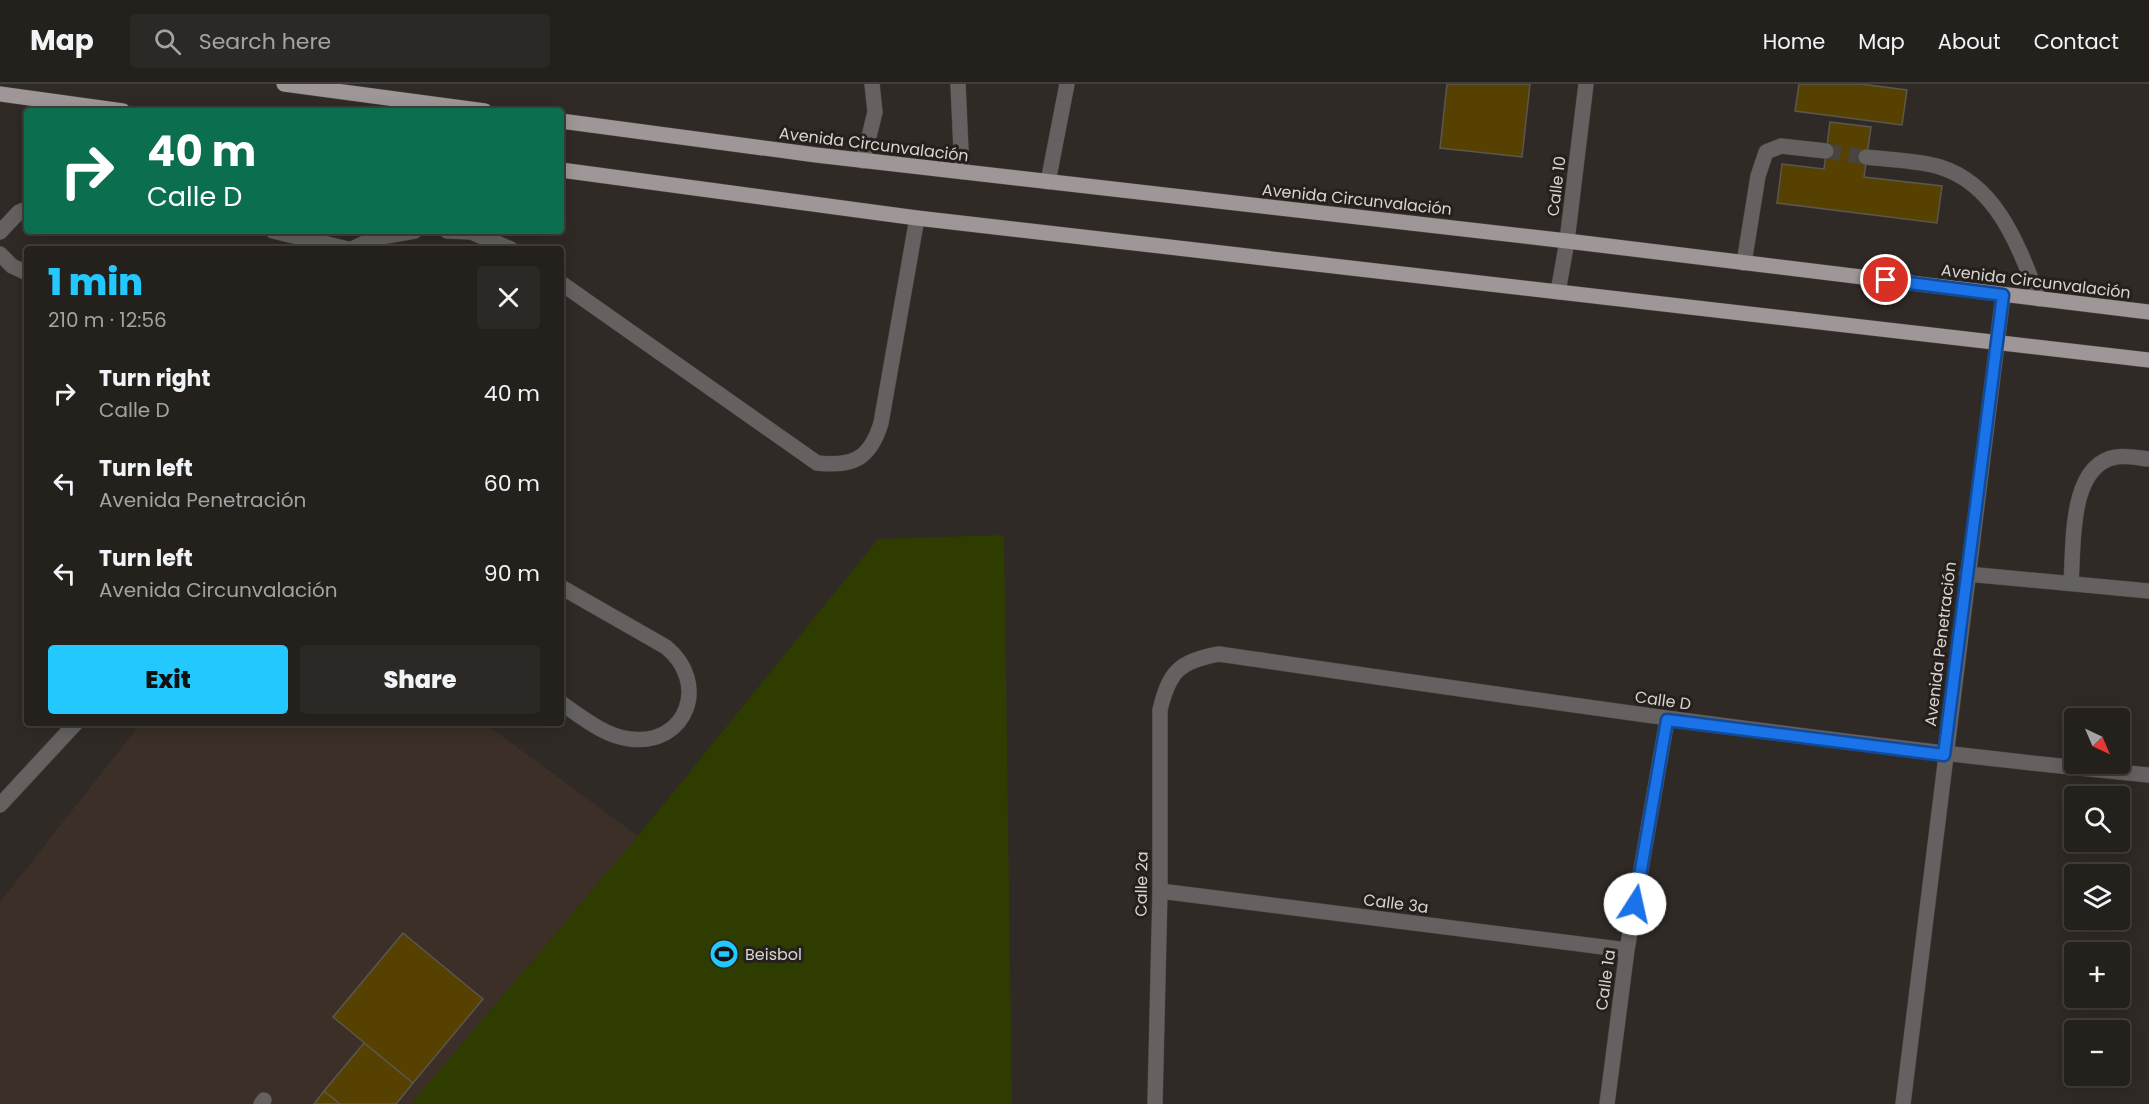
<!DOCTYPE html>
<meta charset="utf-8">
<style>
body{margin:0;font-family:Poppins,sans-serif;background:#2c2825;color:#f1f3f6;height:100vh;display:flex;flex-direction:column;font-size:22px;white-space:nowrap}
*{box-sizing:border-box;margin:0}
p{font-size:20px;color:#a3a3a3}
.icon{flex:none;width:33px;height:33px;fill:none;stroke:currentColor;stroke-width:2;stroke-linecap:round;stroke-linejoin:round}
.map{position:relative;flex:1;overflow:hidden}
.sheet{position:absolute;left:24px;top:162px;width:540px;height:480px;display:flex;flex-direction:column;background:#24201c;border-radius:6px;box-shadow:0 3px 15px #0003,0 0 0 2px #413e3b}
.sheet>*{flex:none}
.banner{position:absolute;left:24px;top:24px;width:540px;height:126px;border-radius:6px;box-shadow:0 3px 15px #0003,0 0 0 2px #413e3b;background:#0b6e4f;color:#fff;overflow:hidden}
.needle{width:39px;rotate:136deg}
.fabs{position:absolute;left:2064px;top:624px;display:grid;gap:12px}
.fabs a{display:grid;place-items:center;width:66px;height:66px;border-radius:6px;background:#24201c;box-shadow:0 3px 15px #0003,0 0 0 2px #413e3b;font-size:30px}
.pin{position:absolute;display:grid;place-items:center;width:51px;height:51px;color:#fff;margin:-26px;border:3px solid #fff;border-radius:50%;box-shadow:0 2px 6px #0007}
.me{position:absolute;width:66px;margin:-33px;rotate:10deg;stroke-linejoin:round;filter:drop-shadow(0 0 4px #0008)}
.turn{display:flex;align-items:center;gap:21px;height:126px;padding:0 24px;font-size:27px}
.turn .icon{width:78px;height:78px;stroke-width:2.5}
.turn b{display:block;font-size:42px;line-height:51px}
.round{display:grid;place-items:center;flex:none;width:63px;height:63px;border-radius:6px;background:#2c2825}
.overview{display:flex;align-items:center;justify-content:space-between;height:102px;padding:0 24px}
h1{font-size:36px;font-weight:800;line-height:45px;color:#23c9fe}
.action{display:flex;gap:12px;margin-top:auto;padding:12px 24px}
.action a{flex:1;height:69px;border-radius:6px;background:#23c9fe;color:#111;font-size:24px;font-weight:800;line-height:69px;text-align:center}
.action a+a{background:#2c2825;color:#f1f3f6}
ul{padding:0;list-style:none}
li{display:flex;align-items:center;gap:18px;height:90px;padding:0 24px}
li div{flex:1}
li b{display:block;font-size:22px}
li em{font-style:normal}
header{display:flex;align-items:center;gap:36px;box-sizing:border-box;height:84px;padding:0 30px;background:#24201c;border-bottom:2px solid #413e3b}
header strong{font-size:28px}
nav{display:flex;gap:33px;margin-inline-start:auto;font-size:21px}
.search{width:420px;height:54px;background:#2c2825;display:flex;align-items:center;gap:15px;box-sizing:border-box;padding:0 21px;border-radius:6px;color:#a3a3a3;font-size:22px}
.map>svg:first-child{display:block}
.built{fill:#3b2f27}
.green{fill:#2e3c00}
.building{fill:#564100;stroke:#5a5750;stroke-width:1.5}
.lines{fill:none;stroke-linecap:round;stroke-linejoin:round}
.minor-tunnel{stroke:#494440;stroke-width:15;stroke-dasharray:15 8;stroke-linecap:butt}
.minor-casing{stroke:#4b4541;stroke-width:16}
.major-casing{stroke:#4b4541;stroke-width:16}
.minor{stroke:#666161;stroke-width:15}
.major{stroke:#9f9797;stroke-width:15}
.route-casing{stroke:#114b97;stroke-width:15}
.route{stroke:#1a73e8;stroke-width:10}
.labels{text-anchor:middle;stroke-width:6;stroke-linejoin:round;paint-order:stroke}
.street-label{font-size:16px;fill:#d8d4d1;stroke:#26201c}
.poi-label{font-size:16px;fill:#d8d4d1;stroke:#26201c;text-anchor:start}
</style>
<header>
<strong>Map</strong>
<div class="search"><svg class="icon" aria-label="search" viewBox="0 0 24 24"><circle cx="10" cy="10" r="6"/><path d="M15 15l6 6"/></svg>Search here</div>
<nav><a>Home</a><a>Map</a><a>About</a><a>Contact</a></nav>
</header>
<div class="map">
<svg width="2149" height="1020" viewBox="0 0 2149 1020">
<rect width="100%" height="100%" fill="#302a26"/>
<!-- built -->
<path class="built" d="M141 639H484L638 752 411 1020H0V818Z"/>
<!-- green -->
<path class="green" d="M1004 451 1012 1020H411L638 752 878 455Z"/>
<!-- building -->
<path class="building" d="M1447 0H1530L1522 73 1440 64Z
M1799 0H1861L1907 6 1902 41 1795 27Z
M1830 38 1871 43 1864 93 1942 102 1937 139 1777 119 1782 80 1824 85Z
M403 849 483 915 413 999 333 933Z
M364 959 413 999 396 1020H340L324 1007Z
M324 1007 340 1020H314Z"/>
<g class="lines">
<!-- minor-tunnel -->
<path class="minor-tunnel" d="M1826 67 1866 73"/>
<!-- minor casing -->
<g class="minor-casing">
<path id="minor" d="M958 0 962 88
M1866 73C1890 76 1917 76 1940 83 1998 101 2019 164 2039 215
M863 77 875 28 872 0
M1048 98 1067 0
M273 147 348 165
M447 147 471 148 511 165
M0 148 19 128 27 125
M352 165 375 154 415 147
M0 170 12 182 27 189
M1744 179 1758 92 1766 68 1781 62 1826 67
M561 199 817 379C853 383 870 375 881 339L917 134
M1558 208 1567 157 1586 0
M1967 490 2149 507
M2071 499C2074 463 2068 381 2116 373 2126 371 2139 374 2149 375
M561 503 666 563C710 599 687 662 630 655 604 652 582 633 561 619
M0 721 76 639
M1160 807 1627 866
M261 1020 264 1016
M1155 1020 1160 807V626C1169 588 1179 577 1219 570 1528 615 1837 661 2149 691
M1607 1020 1627 866 1667 636
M1903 1020 2003 211"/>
</g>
<!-- major casing -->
<g class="major-casing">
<path id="major" d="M284 0 485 27
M0 10 123 27
M561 37 816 71 1567 157 2149 228
M561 86 917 134 2149 276"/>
</g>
<!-- minor -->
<use href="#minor" class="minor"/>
<!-- major -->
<use href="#major" class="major"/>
</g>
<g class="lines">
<!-- route casing -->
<g class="route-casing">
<path id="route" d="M1635 820 1667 636 1944 671 2003 211 1886 196"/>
</g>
<!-- route -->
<use href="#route" class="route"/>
</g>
<!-- icons -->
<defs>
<g id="stadium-disc" transform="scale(1.5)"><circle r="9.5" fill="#23c9fe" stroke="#26201c"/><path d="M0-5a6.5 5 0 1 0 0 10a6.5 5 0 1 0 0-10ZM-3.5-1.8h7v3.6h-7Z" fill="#111"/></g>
</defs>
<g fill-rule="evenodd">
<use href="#stadium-disc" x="724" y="870"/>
</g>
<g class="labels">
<!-- street labels -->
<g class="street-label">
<text transform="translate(874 60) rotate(7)" y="6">Avenida Circunvalación</text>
<text transform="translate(1556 102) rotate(-83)" y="6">Calle 10</text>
<text transform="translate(1357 115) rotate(6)" y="6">Avenida Circunvalación</text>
<text transform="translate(2036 197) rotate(7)" y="6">Avenida Circunvalación</text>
<text transform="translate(1940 560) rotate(-83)" y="6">Avenida Penetración</text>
<text transform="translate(1663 616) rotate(8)" y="6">Calle D</text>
<text transform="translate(1141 800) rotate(-89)" y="6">Calle 2a</text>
<text transform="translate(1396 819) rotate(7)" y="6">Calle 3a</text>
<text transform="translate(1605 896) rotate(-82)" y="6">Calle 1a</text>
</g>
<!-- poi labels -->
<g class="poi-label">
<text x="745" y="876">Beisbol</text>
</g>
</g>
</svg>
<div class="fabs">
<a><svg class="needle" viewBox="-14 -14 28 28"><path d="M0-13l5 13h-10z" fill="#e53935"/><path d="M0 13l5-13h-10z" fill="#a3a3a3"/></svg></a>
<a><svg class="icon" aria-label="search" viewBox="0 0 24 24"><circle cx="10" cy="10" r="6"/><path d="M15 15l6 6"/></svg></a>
<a><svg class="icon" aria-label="layers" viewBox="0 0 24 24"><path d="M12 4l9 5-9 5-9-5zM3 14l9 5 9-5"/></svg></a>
<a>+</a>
<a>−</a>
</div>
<div class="pin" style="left:1886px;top:196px;background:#d93025"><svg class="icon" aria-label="arrive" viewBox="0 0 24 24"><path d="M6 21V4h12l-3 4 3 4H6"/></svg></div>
<svg class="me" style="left:1635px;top:820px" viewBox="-20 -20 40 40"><circle r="19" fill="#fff"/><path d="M0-13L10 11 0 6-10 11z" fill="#1a73e8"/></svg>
<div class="banner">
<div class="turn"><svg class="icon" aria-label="right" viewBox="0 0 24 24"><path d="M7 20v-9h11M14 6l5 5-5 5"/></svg><div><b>40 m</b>Calle D</div></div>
</div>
<section class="sheet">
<div class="overview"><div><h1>1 min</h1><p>210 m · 12:56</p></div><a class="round"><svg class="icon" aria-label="close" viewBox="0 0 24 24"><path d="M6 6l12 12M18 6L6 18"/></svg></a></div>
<ul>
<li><svg class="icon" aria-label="right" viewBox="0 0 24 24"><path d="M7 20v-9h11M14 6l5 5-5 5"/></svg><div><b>Turn right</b><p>Calle D</p></div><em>40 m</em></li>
<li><svg class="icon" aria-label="left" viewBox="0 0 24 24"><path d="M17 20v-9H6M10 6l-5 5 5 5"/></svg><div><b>Turn left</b><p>Avenida Penetración</p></div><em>60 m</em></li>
<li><svg class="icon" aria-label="left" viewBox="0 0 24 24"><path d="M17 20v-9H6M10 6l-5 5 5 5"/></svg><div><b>Turn left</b><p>Avenida Circunvalación</p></div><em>90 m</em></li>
</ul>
<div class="action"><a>Exit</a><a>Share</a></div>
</section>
</div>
